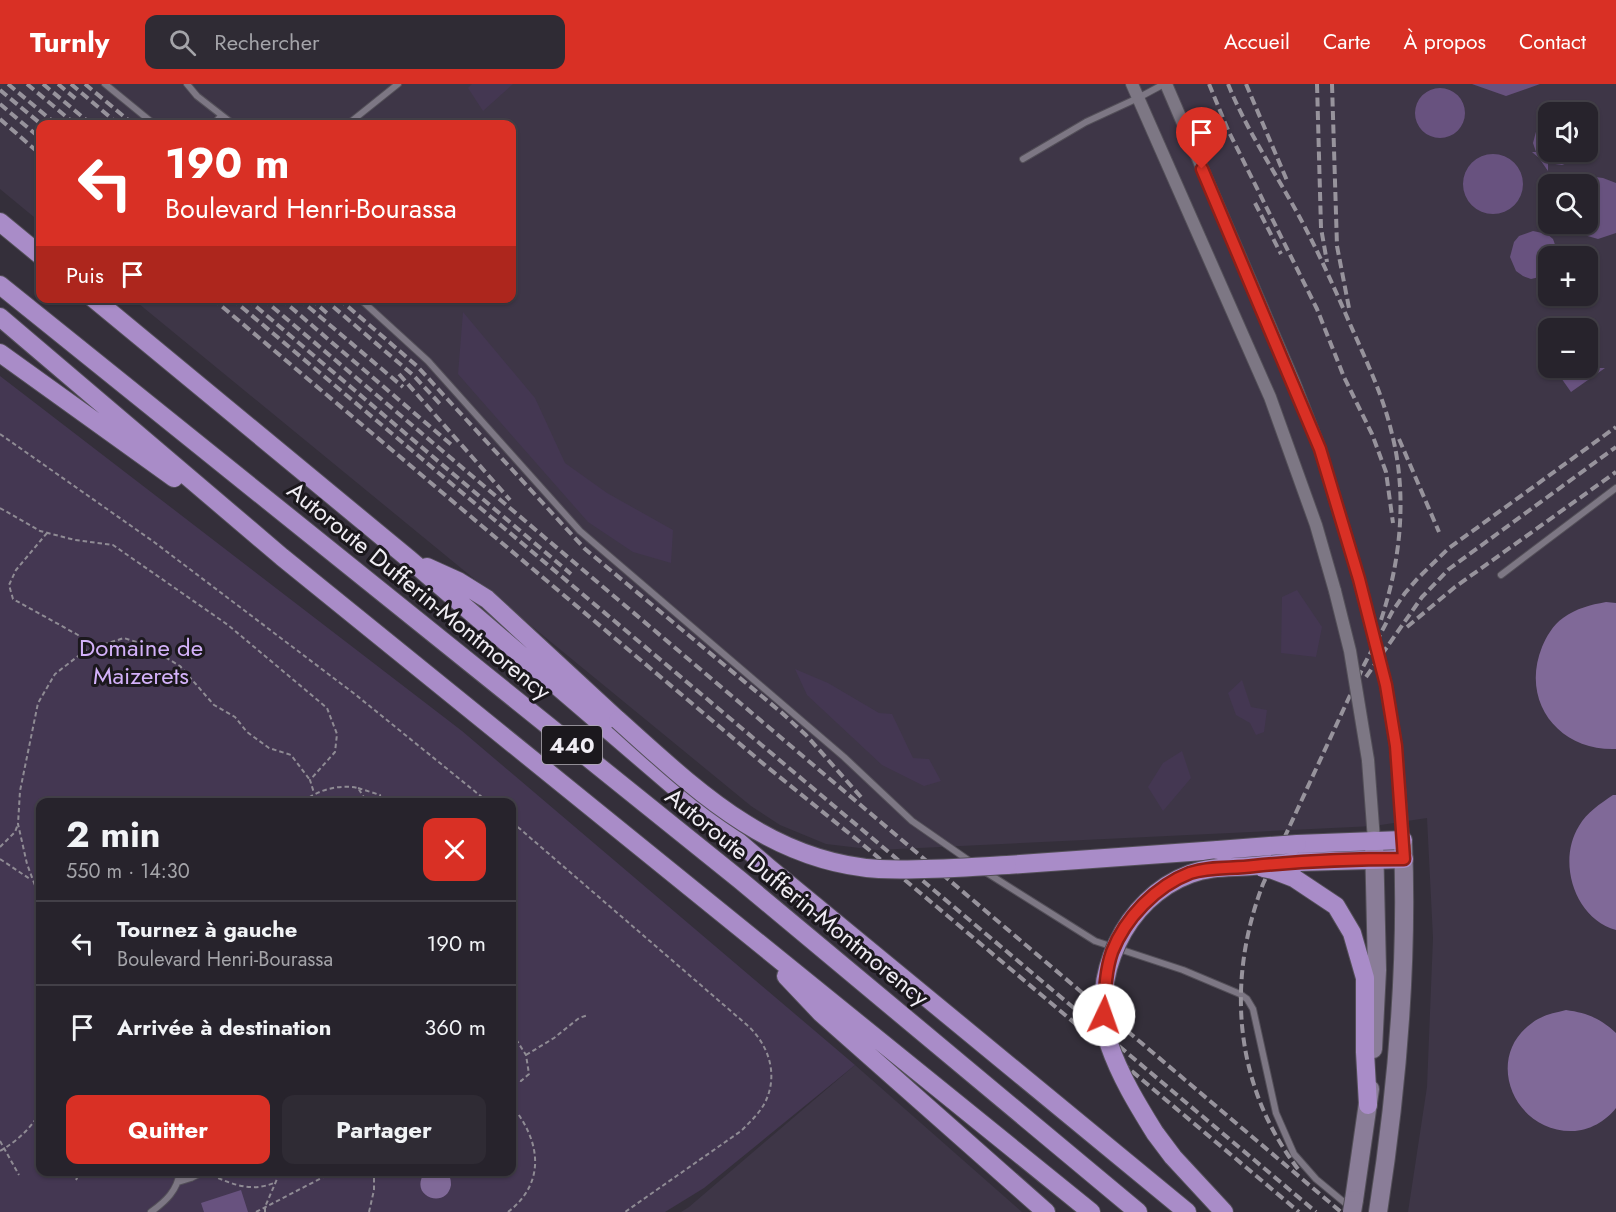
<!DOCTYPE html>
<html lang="fr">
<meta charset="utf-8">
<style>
body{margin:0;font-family:Jost,sans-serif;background:#2f2b34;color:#f1f3f6;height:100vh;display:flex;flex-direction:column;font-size:22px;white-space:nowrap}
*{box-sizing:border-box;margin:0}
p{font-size:20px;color:#a4a4a9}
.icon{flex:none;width:33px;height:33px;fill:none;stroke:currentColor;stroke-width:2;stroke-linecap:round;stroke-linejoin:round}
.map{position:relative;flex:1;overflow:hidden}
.sheet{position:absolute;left:36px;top:714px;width:480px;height:378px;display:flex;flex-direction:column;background:#27232c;border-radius:12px;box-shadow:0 2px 4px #0004,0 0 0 2px #434048}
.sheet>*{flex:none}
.guide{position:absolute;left:36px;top:36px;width:480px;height:183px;border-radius:12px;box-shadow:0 2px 4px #0004,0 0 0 2px #434048;background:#d93025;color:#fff;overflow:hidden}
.fabs{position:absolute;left:1538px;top:18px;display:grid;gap:12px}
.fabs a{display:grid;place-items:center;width:60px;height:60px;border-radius:12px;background:#27232c;box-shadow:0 2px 4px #0004,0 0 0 2px #434048;font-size:30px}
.pin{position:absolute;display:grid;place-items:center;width:51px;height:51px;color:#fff;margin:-62px -26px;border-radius:50% 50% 50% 0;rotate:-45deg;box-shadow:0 0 6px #0007}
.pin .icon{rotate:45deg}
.me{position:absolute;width:66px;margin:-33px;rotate:3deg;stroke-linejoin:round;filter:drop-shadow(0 0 4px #0008)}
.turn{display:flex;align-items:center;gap:21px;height:126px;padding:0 30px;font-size:27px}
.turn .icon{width:78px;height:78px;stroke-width:2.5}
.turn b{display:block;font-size:42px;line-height:51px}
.then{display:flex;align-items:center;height:57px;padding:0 30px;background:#0003;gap:12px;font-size:22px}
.round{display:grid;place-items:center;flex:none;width:63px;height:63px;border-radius:12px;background:#2f2b34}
.summary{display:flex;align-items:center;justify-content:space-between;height:102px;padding:0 30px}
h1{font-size:36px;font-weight:700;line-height:45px}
.action{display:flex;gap:12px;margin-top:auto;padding:12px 30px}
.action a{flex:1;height:69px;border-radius:12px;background:#d93025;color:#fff;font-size:24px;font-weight:700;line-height:69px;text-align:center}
.action a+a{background:#2f2b34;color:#f1f3f6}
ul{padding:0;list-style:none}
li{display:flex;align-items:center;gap:18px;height:84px;padding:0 30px;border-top:2px solid #434048}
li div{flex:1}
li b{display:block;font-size:22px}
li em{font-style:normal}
header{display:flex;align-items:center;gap:36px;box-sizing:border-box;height:84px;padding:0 30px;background:#d93025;color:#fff}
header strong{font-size:28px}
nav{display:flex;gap:33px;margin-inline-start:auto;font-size:21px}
.search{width:420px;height:54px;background:#2f2b34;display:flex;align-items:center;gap:15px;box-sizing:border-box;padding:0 21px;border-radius:12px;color:#a4a4a9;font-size:22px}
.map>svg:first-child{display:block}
.built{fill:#3e3647;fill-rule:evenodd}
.green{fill:#443752;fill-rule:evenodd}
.water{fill:#806998}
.building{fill:#68527f}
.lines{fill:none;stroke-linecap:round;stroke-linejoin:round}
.service-casing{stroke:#534f58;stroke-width:8}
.minor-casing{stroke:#534f58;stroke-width:14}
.secondary-casing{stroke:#534f58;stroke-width:20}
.motorway-casing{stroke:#534f58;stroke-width:20}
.path{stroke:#8f8b94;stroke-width:2;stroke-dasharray:4.5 3;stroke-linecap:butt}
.service{stroke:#7d7784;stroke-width:6}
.minor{stroke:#7d7784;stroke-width:12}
.secondary{stroke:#8a7d98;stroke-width:18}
.motorway{stroke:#a98cc8;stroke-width:18}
.rail{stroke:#97939c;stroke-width:4;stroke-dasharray:9 4.5;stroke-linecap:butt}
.minor-bridge-casing{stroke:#534f58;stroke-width:14;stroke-linecap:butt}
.secondary-bridge-casing{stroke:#534f58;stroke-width:20;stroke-linecap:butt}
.motorway-bridge-casing{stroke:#534f58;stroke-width:20;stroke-linecap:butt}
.minor-bridge{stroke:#7d7784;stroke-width:12}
.secondary-bridge{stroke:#8a7d98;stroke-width:18}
.motorway-bridge{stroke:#a98cc8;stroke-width:18}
.route-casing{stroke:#8d1f18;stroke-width:15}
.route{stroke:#d93025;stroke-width:10}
.labels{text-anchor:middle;stroke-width:6;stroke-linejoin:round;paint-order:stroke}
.shield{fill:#1b181d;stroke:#b0adb4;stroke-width:1.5}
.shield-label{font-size:22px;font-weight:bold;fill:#f0edf4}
.street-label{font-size:24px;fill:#f0edf4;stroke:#1b181d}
.park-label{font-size:24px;fill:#d3b1f9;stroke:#1b181d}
</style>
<header>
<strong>Turnly</strong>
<div class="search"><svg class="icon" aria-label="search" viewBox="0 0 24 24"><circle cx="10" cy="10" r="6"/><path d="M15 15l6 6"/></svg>Rechercher</div>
<nav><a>Accueil</a><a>Carte</a><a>À propos</a><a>Contact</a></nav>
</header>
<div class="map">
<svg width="1616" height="1128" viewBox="0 0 1616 1128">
<rect width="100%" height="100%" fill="#342f3a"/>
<!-- built -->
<path class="built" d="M0 0H1616V1128H1408L1427 1003 1433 854 1427 734 1374 742 877 766 826 760 780 741 751 722 133 215 512 214V40H40V138L0 105ZM1548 28H1587V68H1548ZM1548 100H1587V140H1548ZM1548 172H1587V212H1548ZM1548 244H1587V284H1548Z
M855 981 1022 1128H681L689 1123Z"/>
<!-- green -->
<path class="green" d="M472 0H513L483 27 468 4Z
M463 228 535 314 565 379 607 409 673 446 671 479 633 468 588 438 458 290Z
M0 292 462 647 855 981 704 1104 665 1128H0ZM40 718H512V1088H40Z
M1297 506 1322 543 1316 573 1281 569 1282 513Z
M795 585 828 599 879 629 892 630 913 674 929 675 941 697 924 702 882 681 807 611Z
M1242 596 1251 623 1267 626 1264 648 1256 651 1250 639 1236 631 1228 609Z
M1182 667 1191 694 1163 727 1148 703 1163 679Z"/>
<!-- water -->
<path class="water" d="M1606 518 1616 519V665C1559 667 1520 618 1542 563 1546 553 1553 541 1563 534 1577 524 1590 521 1606 518Z
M1613 711H1616V846C1574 834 1557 777 1579 742 1587 728 1600 720 1613 711Z
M1566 926C1587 929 1600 934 1616 949V1024C1606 1037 1589 1047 1572 1047 1514 1048 1483 974 1532 939 1542 931 1554 929 1566 926Z
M425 1088H446C450 1092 451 1095 451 1101 447 1126 407 1113 425 1088Z"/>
<!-- building -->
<path class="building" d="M1472 0H1540L1506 12Z
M1415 29a25 25 0 1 1 50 0a25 25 0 1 1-50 0Z
M1548 31V68H1582L1570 78 1562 81 1548 79V87L1539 74 1532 68H1536L1533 59 1537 44Z
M1463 100a30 30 0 1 1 60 0a30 30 0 1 1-60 0Z
M1595 93 1603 94 1616 99V149L1598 155 1584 151 1568 140H1587V95Z
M1533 147 1547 150 1553 155 1559 172H1548V191L1531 195 1523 192 1516 187 1510 173 1514 158 1519 152Z
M1554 284H1605L1571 308Z
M241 1106 248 1128H204L201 1119Z"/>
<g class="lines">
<!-- service casing -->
<g class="service-casing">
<path id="service" d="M105 0 154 40
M187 0 197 12 233 40
M214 40 221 32
M348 40 398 0
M1023 75 1086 38 1138 14 1164 0
M359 214 428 277 580 447 844 673 912 737 971 778
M1501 491 1616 404
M984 787 1095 857 1183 886 1240 910 1247 915 1253 925 1276 1029 1294 1070 1316 1095 1351 1124
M178 1098 191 1094 203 1088
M151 1128C166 1117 177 1107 180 1088"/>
</g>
<!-- minor casing -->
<g class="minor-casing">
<path id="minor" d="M1132 0 1270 313 1316 441 1335 507
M1166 0 1294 298 1320 365 1359 495
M1396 662 1403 756
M1368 676 1374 756"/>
</g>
<!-- secondary casing -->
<g class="secondary-casing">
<path id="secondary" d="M1373 965 1377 886 1374 756
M1354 1116 1370 1005
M1378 1128C1397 1006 1408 883 1403 759"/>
</g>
<!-- motorway casing -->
<g class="motorway-casing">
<path id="motorway" d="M0 138 40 171
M0 201 740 796 1138 1128
M93 214 409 475 768 783 1187 1128
M0 233 282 473 1091 1128
M0 269 174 394
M427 483 458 497 487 515 618 636
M1297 760 1403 756
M1299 778 1404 775
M1007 781 1218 766
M1294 794 1336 822 1352 849 1365 894V968L1368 1021
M786 892 821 929 1046 1128
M1155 1049 1173 1073 1224 1128"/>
</g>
<!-- path -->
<path class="path" d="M0 350 154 458 356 611 488 718
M0 424 40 447 75 456 113 461 228 541 327 624 337 650 335 668 310 696 314 709
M47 449 16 486 9 501 13 515 78 551 86 566
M358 704 380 711 381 718
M303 718C317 706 339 700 358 704L367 718
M512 738 747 941C767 959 778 987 767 1014 762 1027 751 1037 741 1047L625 1128
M0 763 15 748 18 740
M0 775 30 795
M40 815 27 780 18 740 20 707 38 619 55 590 86 566 124 554 143 560 180 582 214 621 235 633 247 648 269 664 291 671 310 696
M512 949 526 971 529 990 521 997 512 993
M526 971 554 954 579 934 588 931
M0 1057 19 1091
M0 1067C17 1057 29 1046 40 1029
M211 1091C234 1101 251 1108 274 1099
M76 1096 80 1088
M256 1128 333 1088
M265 1128V1123L280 1088
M369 1128 374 1106V1088
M508 1128C547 1098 540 1056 512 1022"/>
<!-- service -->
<use href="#service" class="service"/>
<!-- minor -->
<use href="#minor" class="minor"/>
<!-- secondary -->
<use href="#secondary" class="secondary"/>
<!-- motorway -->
<use href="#motorway" class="motorway"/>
<!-- rail -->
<path class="rail" d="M8 0 56 40
M27 0 75 40
M43 0 91 40
M58 0 76 15
M71 0 118 40
M85 0 133 40
M1209 0 1228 46 1317 225 1344 293 1372 350 1386 388 1393 439
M1228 0C1247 47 1275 88 1299 132 1318 167 1334 203 1350 240 1365 274 1382 309 1391 346 1408 410 1401 477 1380 539
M1246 0 1288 99
M1317 0 1321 144 1327 178
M1332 0 1337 162 1349 224
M0 6 41 40
M0 20 40 54
M0 35 40 70
M1255 119 1281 170
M212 214 766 682 861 759 1299 1128
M231 214 1316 1128
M246 214 571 490
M262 214 1341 1128
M280 214 454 363
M298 214 403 303
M310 214 328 230
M323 214 413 291 442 322
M338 214 417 282 585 465 782 629 806 651 861 713
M399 290 510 416
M1399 355 1439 448
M1407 543 1455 503 1616 388
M1366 593 1422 513 1449 485 1616 363
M1298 1085C1234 1001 1226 897 1263 800L1364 581 1392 528 1405 509 1418 494 1449 464 1616 343"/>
<!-- minor-bridge casing -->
<g class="minor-bridge-casing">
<path id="minor-bridge" d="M1359 495 1386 601 1396 662
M1335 507 1350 567 1368 676"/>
</g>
<!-- secondary-bridge casing -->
<g class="secondary-bridge-casing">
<path id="secondary-bridge" d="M1352 1128 1354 1116"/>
</g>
<!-- motorway-bridge casing -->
<g class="motorway-bridge-casing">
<path id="motorway-bridge" d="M618 636C695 705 769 778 879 785 922 787 965 783 1007 781
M1218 766 1297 760
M1263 784 1273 786 1294 794
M1155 1049C1137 1020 1120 992 1109 960 1088 894 1125 814 1190 790 1211 782 1232 784 1253 782 1268 781 1283 779 1299 778"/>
</g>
<!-- minor-bridge -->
<use href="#minor-bridge" class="minor-bridge"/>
<!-- secondary-bridge -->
<use href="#secondary-bridge" class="secondary-bridge"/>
<!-- motorway-bridge -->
<use href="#motorway-bridge" class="motorway-bridge"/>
</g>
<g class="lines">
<!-- route casing -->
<g class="route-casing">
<path id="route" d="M1104 931C1105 910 1105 888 1112 868 1125 834 1156 802 1190 789 1211 782 1232 785 1254 782 1303 777 1353 775 1404 775L1396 662 1386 601 1359 495 1320 365 1202 85"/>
</g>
<!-- route -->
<use href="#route" class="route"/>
</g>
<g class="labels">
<!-- shield labels -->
<rect class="shield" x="542" y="642" width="60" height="38" rx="4.5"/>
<g class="shield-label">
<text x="572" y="669">440</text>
</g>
<!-- street labels -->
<g class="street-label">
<text transform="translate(419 507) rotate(39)" y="8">Autoroute Dufferin-Montmorency</text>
<text transform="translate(797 813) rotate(39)" y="8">Autoroute Dufferin-Montmorency</text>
</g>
<!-- park labels -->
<g class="park-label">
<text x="141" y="572">Domaine de<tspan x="141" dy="28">Maizerets</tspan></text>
</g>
</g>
</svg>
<div class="fabs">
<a><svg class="icon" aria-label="sound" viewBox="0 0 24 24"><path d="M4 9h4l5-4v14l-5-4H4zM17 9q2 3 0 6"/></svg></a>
<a><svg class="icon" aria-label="search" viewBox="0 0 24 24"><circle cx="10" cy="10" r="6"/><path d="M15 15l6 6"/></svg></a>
<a>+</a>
<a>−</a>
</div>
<div class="pin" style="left:1202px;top:85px;background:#d93025"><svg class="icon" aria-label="arrive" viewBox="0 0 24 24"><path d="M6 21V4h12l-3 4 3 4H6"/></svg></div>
<svg class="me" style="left:1104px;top:931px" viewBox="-20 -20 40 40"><circle r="19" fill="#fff"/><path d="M0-13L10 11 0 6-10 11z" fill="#d93025"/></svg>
<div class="guide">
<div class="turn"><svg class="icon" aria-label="left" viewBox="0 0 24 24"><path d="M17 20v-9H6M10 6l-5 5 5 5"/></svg><div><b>190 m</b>Boulevard Henri-Bourassa</div></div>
<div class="then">Puis<svg class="icon" aria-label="arrive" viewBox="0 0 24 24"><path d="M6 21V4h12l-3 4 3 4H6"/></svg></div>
</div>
<section class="sheet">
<div class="summary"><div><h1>2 min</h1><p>550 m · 14:30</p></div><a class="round" style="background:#d93025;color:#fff"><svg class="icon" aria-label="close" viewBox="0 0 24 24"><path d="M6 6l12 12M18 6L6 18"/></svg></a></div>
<ul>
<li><svg class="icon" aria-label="left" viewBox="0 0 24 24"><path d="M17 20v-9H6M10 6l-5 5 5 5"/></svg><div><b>Tournez à gauche</b><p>Boulevard Henri-Bourassa</p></div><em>190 m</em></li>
<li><svg class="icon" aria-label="arrive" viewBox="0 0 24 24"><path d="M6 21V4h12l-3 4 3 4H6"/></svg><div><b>Arrivée à destination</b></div><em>360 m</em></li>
</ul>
<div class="action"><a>Quitter</a><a>Partager</a></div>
</section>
</div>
